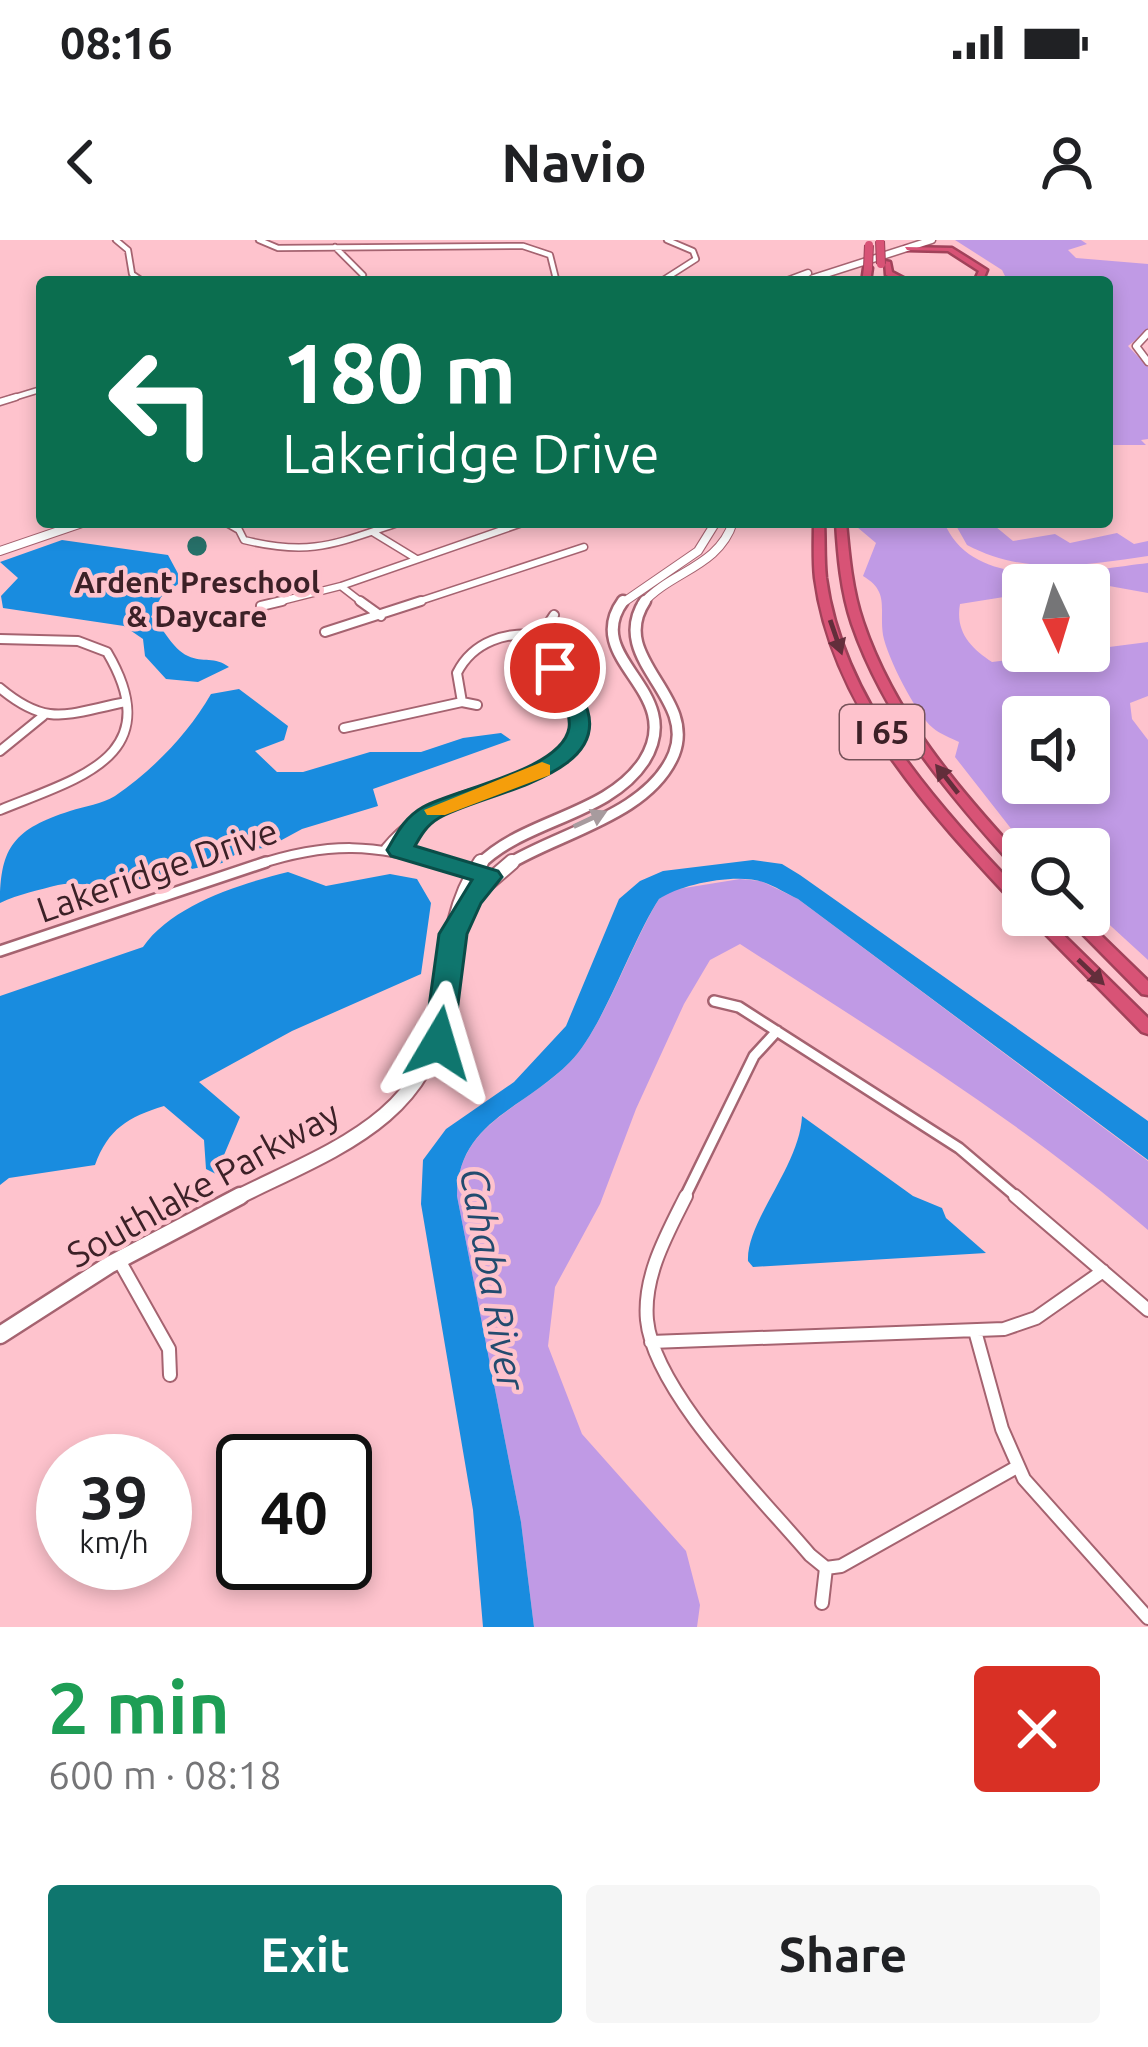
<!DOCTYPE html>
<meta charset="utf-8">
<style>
body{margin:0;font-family:Ubuntu,sans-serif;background:#f6f6f6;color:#202124;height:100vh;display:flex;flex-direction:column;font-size:45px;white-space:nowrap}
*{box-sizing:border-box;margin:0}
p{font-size:39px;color:#757577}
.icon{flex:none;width:66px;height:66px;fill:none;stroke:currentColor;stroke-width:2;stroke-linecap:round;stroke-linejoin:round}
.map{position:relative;height:1387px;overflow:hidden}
.side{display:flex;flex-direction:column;background:#fff;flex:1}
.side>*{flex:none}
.hud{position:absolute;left:36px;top:36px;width:1077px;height:252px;border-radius:12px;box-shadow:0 6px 18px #0003;background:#0b6e4f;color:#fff;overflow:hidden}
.needle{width:78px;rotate:176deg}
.fabs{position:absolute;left:1002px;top:324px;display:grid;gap:24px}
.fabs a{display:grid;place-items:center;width:108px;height:108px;border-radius:12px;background:#fff;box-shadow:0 6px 18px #0003;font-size:60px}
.speed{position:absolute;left:36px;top:1194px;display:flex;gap:24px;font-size:60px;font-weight:700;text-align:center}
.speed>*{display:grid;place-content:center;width:156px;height:156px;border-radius:50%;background:#fff;box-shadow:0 6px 18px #0003;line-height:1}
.speed small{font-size:30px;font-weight:400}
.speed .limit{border:6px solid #111;border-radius:18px;background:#fff;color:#111}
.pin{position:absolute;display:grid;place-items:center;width:102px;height:102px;color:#fff;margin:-51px;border:6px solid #fff;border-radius:50%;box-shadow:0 3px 12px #0007}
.me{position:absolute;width:132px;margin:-66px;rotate:7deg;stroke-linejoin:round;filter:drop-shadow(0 0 9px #0008)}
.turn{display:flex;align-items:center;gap:42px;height:252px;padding:0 48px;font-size:54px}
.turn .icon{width:156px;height:156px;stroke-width:2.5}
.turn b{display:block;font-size:84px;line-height:102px}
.round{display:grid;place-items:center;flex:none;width:126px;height:126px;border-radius:12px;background:#f6f6f6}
.summary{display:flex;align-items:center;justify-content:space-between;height:204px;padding:0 48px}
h1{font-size:72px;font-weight:700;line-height:90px;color:#1e9e55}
.cta{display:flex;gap:24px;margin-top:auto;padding:24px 48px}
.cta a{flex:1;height:138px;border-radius:12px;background:#0f766e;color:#fff;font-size:48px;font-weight:700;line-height:138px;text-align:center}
.cta a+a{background:#f6f6f6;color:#202124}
.status{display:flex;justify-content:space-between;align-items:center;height:84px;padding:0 60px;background:#fff;direction:ltr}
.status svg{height:33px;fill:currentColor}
header{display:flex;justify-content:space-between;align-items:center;height:156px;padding:0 48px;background:#fff;font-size:54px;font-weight:700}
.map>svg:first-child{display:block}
.green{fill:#c09ae5;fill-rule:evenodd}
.water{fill:#198cdf}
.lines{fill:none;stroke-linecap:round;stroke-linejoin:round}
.street-far4-casing{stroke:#a56370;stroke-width:8}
.street-far3-casing{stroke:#a56370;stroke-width:9}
.street-far2-casing{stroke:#a56370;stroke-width:12}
.street-far1-casing{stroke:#a56370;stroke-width:14}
.street-casing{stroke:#a56370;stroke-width:16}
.secondary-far4-casing{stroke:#a56370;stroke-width:9}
.secondary-far3-casing{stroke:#a56370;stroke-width:10}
.secondary-far2-casing{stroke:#a56370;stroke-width:15}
.secondary-far1-casing{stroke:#a56370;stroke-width:18}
.secondary-casing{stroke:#a56370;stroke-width:21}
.highway-casing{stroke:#a1425a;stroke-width:5}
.street-far4{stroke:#fff;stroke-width:4.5}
.street-far3{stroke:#fff;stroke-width:6}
.street-far2{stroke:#fff;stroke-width:8}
.street-far1{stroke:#fff;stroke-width:9}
.street{stroke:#fff;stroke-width:12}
.secondary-far4{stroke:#fff;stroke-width:6}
.secondary-far3{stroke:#fff;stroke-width:8}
.secondary-far2{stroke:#fff;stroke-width:10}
.secondary-far1{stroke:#fff;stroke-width:14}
.secondary{stroke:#fff;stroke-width:16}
.highway{fill:#d85376;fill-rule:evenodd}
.highway-bridge-casing{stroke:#a1425a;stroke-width:10;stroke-linecap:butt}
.highway-bridge{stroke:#d85376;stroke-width:8}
.oneway{fill:#632e3b}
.oneway2{fill:#a79b9e}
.route{fill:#0f766e;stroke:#0a4d48;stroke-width:3}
.slow{fill:#f59e0b}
.poi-dot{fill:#277069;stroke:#fec3cd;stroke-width:4.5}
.labels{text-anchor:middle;stroke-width:9;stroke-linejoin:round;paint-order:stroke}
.far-poi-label{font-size:30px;font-weight:bold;fill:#3c2127;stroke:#fec3cd}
.shield{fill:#fec3cd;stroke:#765259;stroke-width:3}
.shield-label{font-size:33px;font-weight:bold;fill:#3c2127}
.street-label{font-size:36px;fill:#3c2127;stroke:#fec3cd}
.water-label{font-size:39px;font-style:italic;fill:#234b6e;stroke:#fec3cd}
</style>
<div class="status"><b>08:16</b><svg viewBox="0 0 49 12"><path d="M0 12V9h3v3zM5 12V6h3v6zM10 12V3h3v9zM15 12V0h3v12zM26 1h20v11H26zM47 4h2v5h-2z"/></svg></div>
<header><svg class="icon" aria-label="back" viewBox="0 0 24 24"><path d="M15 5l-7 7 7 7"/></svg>Navio<svg class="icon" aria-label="person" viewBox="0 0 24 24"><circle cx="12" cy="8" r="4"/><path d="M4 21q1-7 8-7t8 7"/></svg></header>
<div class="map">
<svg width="1148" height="1387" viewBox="0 0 1148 1387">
<rect width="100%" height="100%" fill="#fec3cd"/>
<!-- green -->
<path class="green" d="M955 0H1081L1087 4 1068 10 1076 18 1148 24V90L1128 106 1148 127V199L1141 200 1146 205H1107V42H1008L1002 30Z
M861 282H944C974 356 1087 330 1148 323V353L1098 344 1023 345V354L960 364C955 392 971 408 992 422L1148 402V456L1130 463 1132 479 1148 500V720L1089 666V609H1027L955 517 959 502C951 498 940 494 933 488 916 474 887 417 883 395 879 368 890 352 863 336L876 303 857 287ZM1023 477H1089V543H1023Z
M954 282H990L1013 301 1055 294 1070 303 1117 293 1134 304 1148 301V316C1084 325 1026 336 967 305Z
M740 639 761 641 798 659 1148 921V990C1022 882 880 794 740 704L710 720 684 764 636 869 600 964 555 1047 548 1106 582 1194 686 1311 700 1365 697 1387H534L521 1282 457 956C458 882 523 870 570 822 603 789 632 702 659 659L672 650Z"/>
<!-- water -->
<path class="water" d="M62 300 168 315 182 341 161 357 151 377C165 389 171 408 188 416 203 423 215 416 229 427L198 442 166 439 145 416 143 399 124 386 3 368 1 356 18 338 0 322Z
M239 449 288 486 284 500 255 511 277 532H303L370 512H421L463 498 501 493 511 500 373 549 378 566 302 589 267 608 244 609 222 623 121 643 108 640C91 649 76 641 58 645 39 650 19 654 0 663 0 606 15 589 70 571 85 566 102 564 115 556 153 530 188 494 211 454Z
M753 620 782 624 800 635 1148 881V920L798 659C787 654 775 646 763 642 736 633 681 644 659 659 631 702 603 789 570 822 523 870 458 881 457 956L521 1282 534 1387H483L473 1270 421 964 423 920 446 889 514 842 566 786 619 659 640 641 663 631Z
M288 632 326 646 390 634 417 639 431 663 421 734 292 791 199 842 240 877 216 934 206 929 204 900 164 866C128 877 108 889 95 925L9 938 0 945V756L143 707C172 665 240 644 288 632Z
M802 876 913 956 942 968 946 978 986 1013 753 1027 748 1021C746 981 800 926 802 876Z"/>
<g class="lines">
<!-- street-far4 casing -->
<g class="street-far4-casing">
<path id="street-far4" d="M116 0 128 10 132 34 144 42
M259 0 278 8 523 6 550 15 556 39 551 42
M335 7 363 35
M660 42 696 19 693 11 667 0
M6 160 42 149"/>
</g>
<!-- street-far3 casing -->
<g class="street-far3-casing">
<path id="street-far3" d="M0 162 16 157
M225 282 239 290 244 300C313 317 336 303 401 282
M374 293 415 318
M342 347 364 364
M270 364 341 346 525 282
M411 364 584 307"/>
</g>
<!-- street-far2 casing -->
<g class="street-far2-casing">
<path id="street-far2" d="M360 361 381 376
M261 366 282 361
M325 392 421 361
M0 399 78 401 107 412C169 517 78 538 0 570
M0 448C49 489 68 473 126 462
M462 462 457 433C473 401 507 391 541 395
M344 488 462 462 477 465
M0 511 43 476
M386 608C404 586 429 570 454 560 492 544 582 535 580 480 579 451 553 420 541 395L554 375
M257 625C329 601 375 604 447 625"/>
</g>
<!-- street-far1 casing -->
<g class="street-far1-casing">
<path id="street-far1" d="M436 622 489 637
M0 711 266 622
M714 761 739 767 959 908 1019 959
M684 959 754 816 777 791"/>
</g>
<!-- street casing -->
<g class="street-casing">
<path id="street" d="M686 956C667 994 643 1036 647 1080 654 1152 762 1258 810 1315L826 1328
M1015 956 1148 1070
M120 1022 169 1109 170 1135
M975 1091 1002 1189 1024 1239 1148 1378
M651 1102 1004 1089 1036 1078 1103 1031
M826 1328 841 1326 1017 1227
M822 1363 826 1328"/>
</g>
<!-- secondary-far4 casing -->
<g class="secondary-far4-casing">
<path id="secondary-far4" d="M784 42 808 33
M801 42 932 0
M1148 93 1136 106 1148 122"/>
</g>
<!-- secondary-far3 casing -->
<g class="secondary-far3-casing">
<path id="secondary-far3" d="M0 311 85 282
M621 364 698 311 716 282
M642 364C671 331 719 327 733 282"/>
</g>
<!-- secondary-far2 casing -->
<g class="secondary-far2-casing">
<path id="secondary-far2" d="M479 625C524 579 608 576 644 521 688 451 580 420 623 361
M507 625C558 593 649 575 674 514 697 456 607 418 645 361"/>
</g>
<!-- secondary-far1 casing -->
<g class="secondary-far1-casing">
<path id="secondary-far1" d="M456 687 477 652 512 622
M234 959C327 912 432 880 444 762 450 710 451 666 481 622"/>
</g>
<!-- secondary casing -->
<g class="secondary-casing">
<path id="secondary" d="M0 1095 109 1025 240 956"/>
</g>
<!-- highway casing -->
<g class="highway-casing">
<path id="highway" d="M905 7 952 8 987 30 982 42H974L979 31 948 11 907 10Z
M885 21 890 22 892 32 911 42H901L886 35Z
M868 26 872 28 870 42H862L864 28Z
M814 282H824C825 300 824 319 826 338 843 464 939 567 1023 655V669L1018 667C932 575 832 469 815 338 813 320 814 300 814 282Z
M836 282H846C849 316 852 350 863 382 894 474 958 549 1023 619V633L1018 631C951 557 885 480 852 384 841 351 838 316 836 282Z
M1027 675H1043L1148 778V794L1142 792Z
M1064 675H1080L1148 741V755L1142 754Z"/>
</g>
<!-- street-far4 -->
<use href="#street-far4" class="street-far4"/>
<!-- street-far3 -->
<use href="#street-far3" class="street-far3"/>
<!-- street-far2 -->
<use href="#street-far2" class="street-far2"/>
<!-- street-far1 -->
<use href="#street-far1" class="street-far1"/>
<!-- street -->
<use href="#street" class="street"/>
<!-- secondary-far4 -->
<use href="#secondary-far4" class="secondary-far4"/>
<!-- secondary-far3 -->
<use href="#secondary-far3" class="secondary-far3"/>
<!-- secondary-far2 -->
<use href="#secondary-far2" class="secondary-far2"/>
<!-- secondary-far1 -->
<use href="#secondary-far1" class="secondary-far1"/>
<!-- secondary -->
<use href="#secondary" class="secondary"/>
<!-- highway -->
<use href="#highway" class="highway"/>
<!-- highway-bridge casing -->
<g class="highway-bridge-casing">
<path id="highway-bridge" d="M880 1 881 24
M868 28 869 5"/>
</g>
<!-- highway-bridge -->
<use href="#highway-bridge" class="highway-bridge"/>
</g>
<!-- one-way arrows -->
<defs><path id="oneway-solid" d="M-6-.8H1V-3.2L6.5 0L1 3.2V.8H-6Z" transform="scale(3)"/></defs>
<g class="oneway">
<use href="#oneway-solid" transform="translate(836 397) rotate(71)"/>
<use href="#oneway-solid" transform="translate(947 539) rotate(-128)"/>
<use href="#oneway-solid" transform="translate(1091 732) rotate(44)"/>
</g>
<use class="oneway2" href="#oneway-solid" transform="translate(590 579) rotate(-25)"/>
<!-- route -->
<path class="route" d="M555 421C569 426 574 444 582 457 624 535 484 552 439 578 427 585 421 595 415 606L498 631 502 637 481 663 467 694 453 803 449 811H428L424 803 439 694 472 640 391 616 387 610C397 593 405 577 423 567 456 549 562 530 569 488 572 469 553 444 544 428Z"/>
<!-- slow -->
<path class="slow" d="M542 522 550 525V535L445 575H427L424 570Z"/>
<!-- markers -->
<circle class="poi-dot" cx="197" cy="306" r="12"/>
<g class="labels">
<!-- far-poi labels -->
<g class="far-poi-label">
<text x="197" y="353">Ardent Preschool<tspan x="197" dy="34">&amp; Daycare</tspan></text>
</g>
<!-- shield labels -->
<rect class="shield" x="840" y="465" width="84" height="54" rx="9"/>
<g class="shield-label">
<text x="882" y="504">I 65</text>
</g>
<!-- street labels -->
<g class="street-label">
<text transform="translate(157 630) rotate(-19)" y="13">Lakeridge Drive</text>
<text transform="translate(203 944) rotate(-29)" y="13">Southlake Parkway</text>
</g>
<!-- water labels -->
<g class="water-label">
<text transform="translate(493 1039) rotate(80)" y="14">Cahaba River</text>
</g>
</g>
</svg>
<div class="fabs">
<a><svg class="needle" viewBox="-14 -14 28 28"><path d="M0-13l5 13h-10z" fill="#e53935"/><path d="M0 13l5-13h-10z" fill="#757577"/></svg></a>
<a><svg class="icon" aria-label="sound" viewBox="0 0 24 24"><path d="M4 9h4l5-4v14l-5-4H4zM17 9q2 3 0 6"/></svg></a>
<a><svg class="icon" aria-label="search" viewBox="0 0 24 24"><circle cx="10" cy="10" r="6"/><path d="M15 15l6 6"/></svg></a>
</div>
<div class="speed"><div>39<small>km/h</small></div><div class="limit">40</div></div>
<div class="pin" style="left:555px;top:428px;background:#d93025"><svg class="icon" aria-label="arrive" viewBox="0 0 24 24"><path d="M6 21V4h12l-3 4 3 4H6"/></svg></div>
<svg class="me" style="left:439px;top:803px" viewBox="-20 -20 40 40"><path d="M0-17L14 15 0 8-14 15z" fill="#0f766e" stroke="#fff" stroke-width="4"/></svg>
<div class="hud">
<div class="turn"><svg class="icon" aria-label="left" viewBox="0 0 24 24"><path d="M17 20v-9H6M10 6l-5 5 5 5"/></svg><div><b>180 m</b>Lakeridge Drive</div></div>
</div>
</div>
<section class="side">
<div class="summary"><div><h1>2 min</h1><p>600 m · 08:18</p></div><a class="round" style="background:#d93025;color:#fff"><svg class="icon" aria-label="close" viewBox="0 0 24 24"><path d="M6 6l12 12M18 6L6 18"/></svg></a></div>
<div class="cta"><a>Exit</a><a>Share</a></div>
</section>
